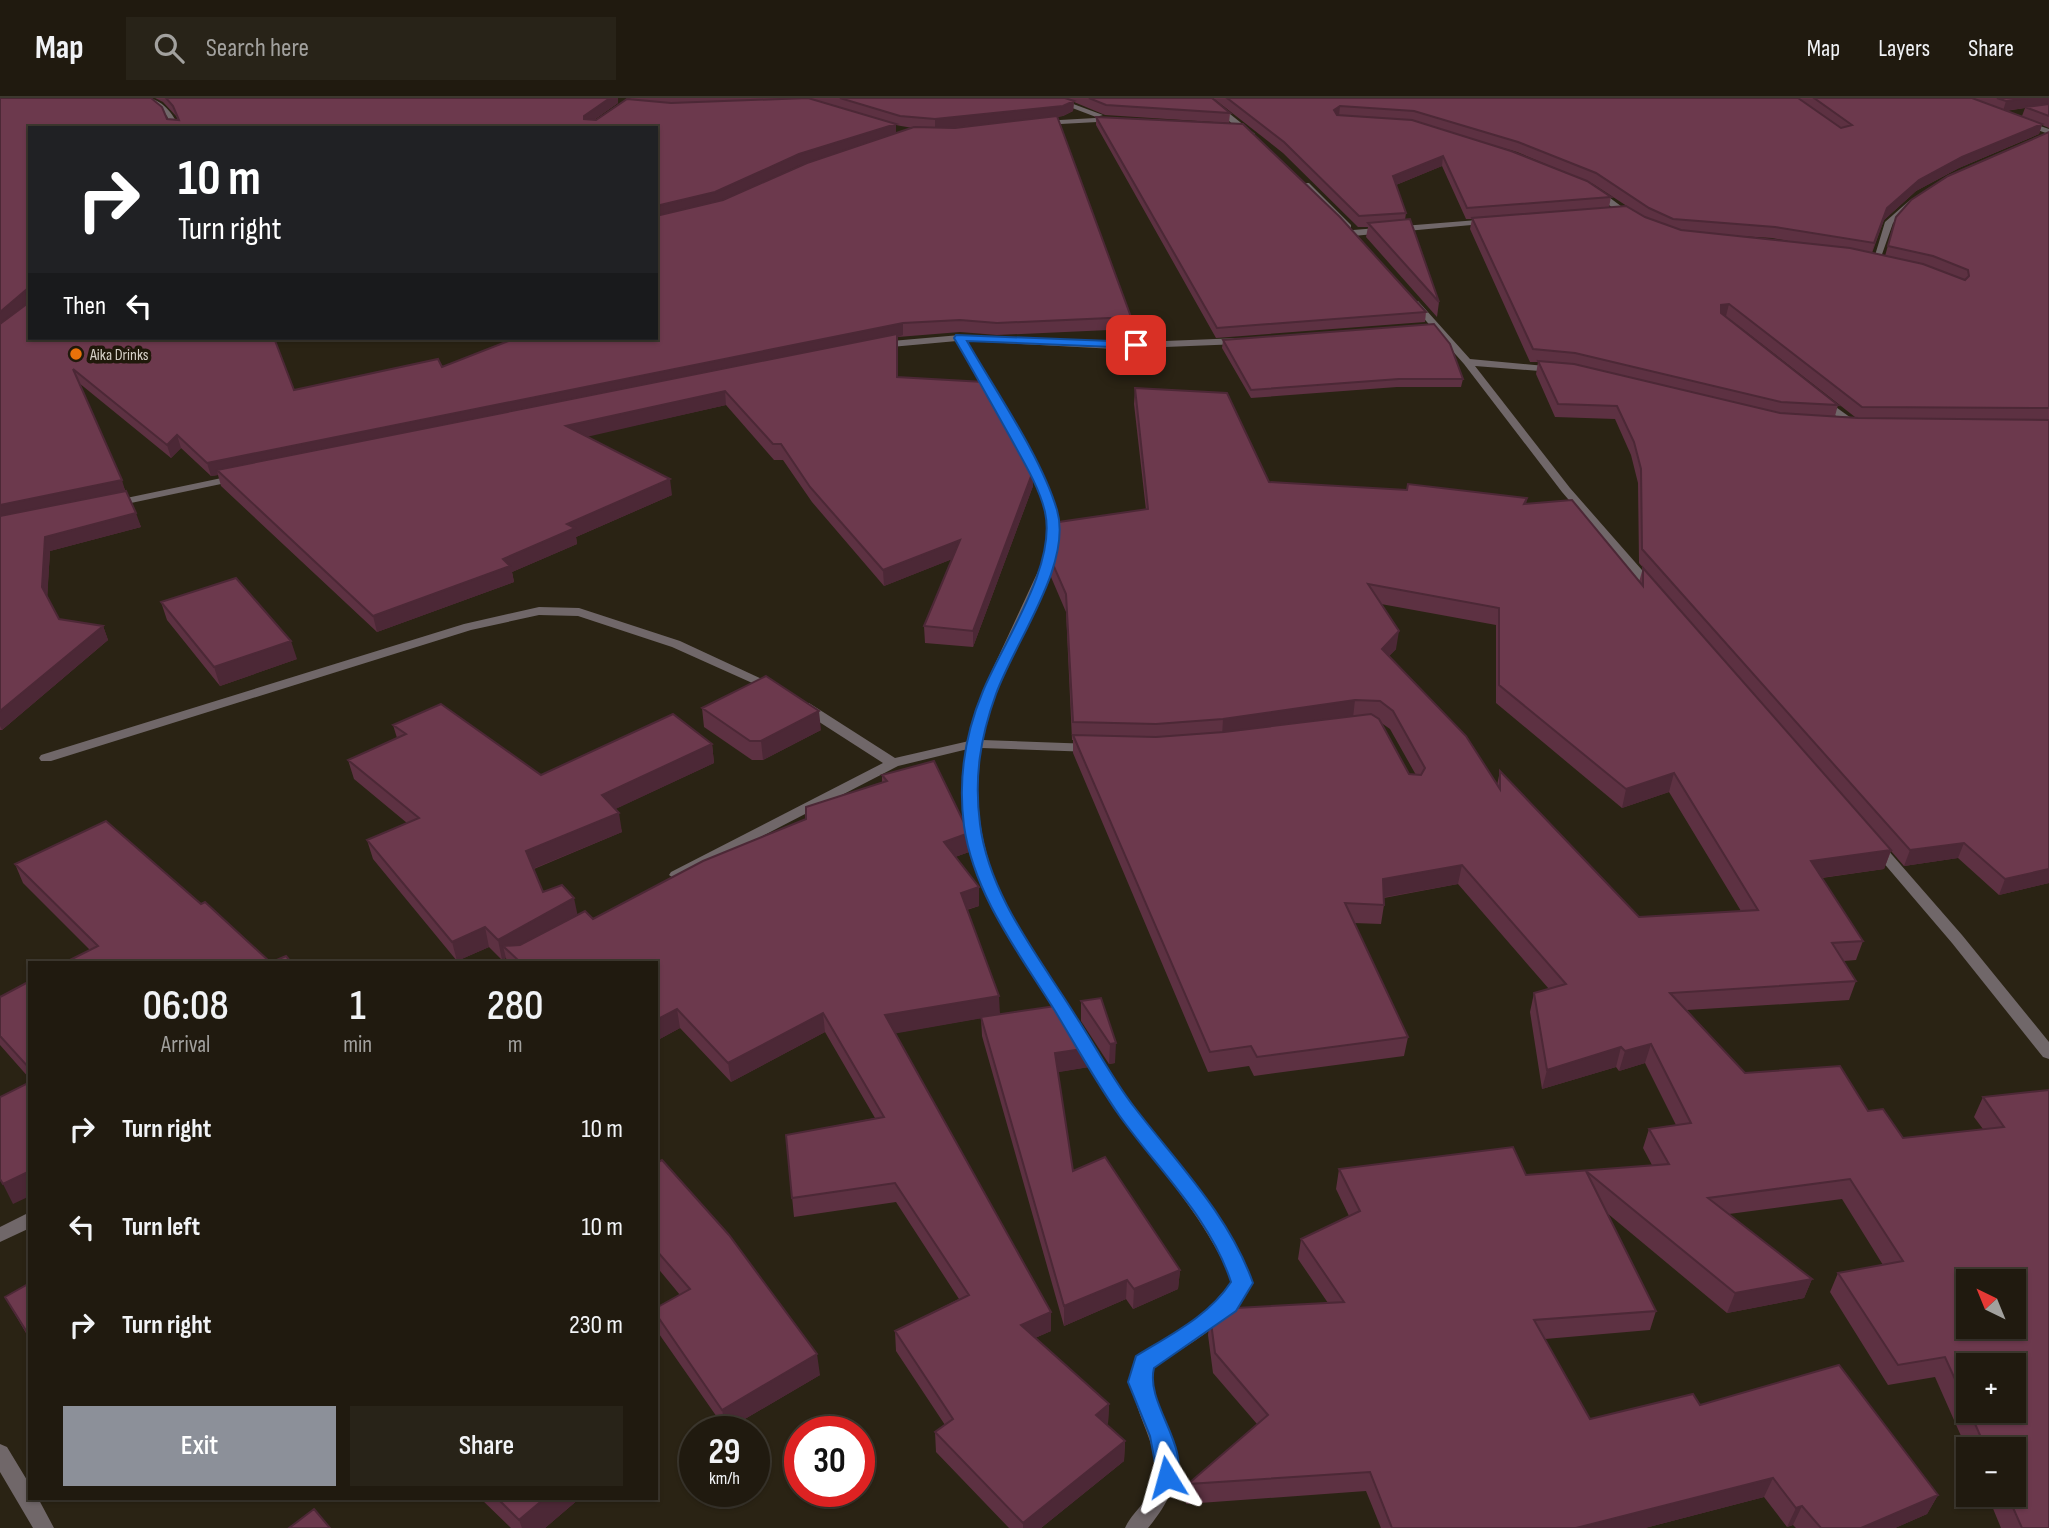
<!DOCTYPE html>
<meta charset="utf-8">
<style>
body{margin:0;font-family:"Sofia Sans Condensed",sans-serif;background:#282318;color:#f1f3f6;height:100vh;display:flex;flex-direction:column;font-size:26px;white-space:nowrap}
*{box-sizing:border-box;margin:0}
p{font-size:23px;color:#a2a19e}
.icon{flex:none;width:38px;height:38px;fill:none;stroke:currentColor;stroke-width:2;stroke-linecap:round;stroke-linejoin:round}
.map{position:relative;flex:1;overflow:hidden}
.drawer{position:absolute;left:28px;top:863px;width:630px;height:539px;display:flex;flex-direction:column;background:#201a0f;border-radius:0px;box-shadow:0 2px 5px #0004,0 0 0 2px #3d382f}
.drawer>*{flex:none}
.guide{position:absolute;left:28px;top:28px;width:630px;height:214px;border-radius:0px;box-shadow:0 2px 5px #0004,0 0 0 2px #3d382f;background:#202124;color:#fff;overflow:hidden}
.needle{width:46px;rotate:317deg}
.tools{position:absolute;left:1956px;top:1171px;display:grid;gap:14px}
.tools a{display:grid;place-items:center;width:70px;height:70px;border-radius:0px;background:#201a0f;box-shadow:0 2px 5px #0004,0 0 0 2px #3d382f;font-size:35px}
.speed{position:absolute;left:679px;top:1318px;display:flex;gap:14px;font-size:35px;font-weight:700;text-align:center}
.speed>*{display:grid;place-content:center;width:91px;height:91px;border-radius:50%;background:#201a0f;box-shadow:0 2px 5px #0004,0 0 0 2px #3d382f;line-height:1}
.speed small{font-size:18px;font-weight:400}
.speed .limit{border:10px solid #d22;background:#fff;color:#111}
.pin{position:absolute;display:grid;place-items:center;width:60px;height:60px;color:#fff;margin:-30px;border-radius:14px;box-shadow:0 4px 10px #0006}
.me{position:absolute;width:77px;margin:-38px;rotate:352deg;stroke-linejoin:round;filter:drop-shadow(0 0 5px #0008)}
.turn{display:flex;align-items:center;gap:24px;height:147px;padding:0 35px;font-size:32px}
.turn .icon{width:91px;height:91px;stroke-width:2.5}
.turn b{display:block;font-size:49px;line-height:60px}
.then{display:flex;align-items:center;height:66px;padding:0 35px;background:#0003;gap:14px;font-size:26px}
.eta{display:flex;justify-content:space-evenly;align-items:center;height:119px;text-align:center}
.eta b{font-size:42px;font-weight:600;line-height:49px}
.primary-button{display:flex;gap:14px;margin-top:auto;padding:14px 35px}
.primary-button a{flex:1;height:80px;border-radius:0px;background:#8c9099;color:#fff;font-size:28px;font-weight:600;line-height:80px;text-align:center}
.primary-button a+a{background:#282318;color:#f1f3f6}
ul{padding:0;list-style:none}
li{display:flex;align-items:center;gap:21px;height:98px;padding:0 35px}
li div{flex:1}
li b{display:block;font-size:26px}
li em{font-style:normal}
header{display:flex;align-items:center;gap:42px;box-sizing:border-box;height:98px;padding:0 35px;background:#201a0f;border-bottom:2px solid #3d382f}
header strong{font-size:33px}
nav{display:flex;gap:38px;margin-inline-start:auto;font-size:24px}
.search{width:490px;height:63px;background:#282318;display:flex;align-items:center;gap:18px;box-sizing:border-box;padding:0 24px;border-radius:0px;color:#a2a19e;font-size:26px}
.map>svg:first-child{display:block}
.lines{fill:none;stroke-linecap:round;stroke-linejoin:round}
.service{fill:#706769;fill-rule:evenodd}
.minor{fill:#706769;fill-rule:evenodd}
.wall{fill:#5d3142;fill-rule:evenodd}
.shaded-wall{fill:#4c2836}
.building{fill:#6c394d;stroke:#4c2836;stroke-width:2;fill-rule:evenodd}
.route{fill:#1a73e8;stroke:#114b97;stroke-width:2}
.food-dot{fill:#e8710a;stroke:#20190b;stroke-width:2.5}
.labels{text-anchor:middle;stroke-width:7;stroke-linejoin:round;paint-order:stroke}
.far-poi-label{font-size:16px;fill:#d6d1c8;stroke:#20190b;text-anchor:start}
</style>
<header>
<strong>Map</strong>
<div class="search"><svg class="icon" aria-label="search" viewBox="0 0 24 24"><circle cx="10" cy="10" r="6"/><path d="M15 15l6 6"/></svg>Search here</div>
<nav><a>Map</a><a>Layers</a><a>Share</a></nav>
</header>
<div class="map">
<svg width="2049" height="1430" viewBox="0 0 2049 1430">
<rect width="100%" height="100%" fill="#2a2314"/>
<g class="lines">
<!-- service -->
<path class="service" d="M1822 299 1858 325V329H1850L1818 304V300Z"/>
<!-- minor -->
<path class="minor" d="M145 0C162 0 173 16 180 30H172L167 18Z
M1046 0H1057L1103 17 1096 19Z
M1202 0H1210L1255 36V40H1249Z
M1113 19 1117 21 1116 23 1042 27 1038 25 1042 23Z
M2022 22 2049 31V36L2019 26 2018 24Z
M1303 85H1309L1351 127V131H1345L1303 89Z
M1592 91H1598L1637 120 1630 122 1592 95Z
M1910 102 1917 104 1893 125 1880 162 1873 164 1885 124Z
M1490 121H1493V125L1353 138 1349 135 1353 132Z
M1412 203H1418L1470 261 1556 269 1558 271 1553 274 1475 268 1570 390 1656 488V494H1648L1562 394 1464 266 1412 207Z
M960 237 1115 245 1240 240 1245 243 1240 246 1115 251 966 243 1047 388C1075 450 1039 495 1014 550 1001 580 990 611 982 642L1092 646 1099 650 1092 654 981 650C964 765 1021 838 1081 928 1104 962 1124 998 1149 1030 1188 1080 1227 1126 1251 1185 1231 1224 1189 1247 1153 1269 1147 1341 1210 1355 1148 1430H1125C1133 1412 1153 1401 1155 1380 1161 1339 1118 1300 1137 1259L1204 1215 1232 1184C1210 1129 1172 1086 1137 1039 1112 1006 1093 970 1071 936 1011 846 949 766 968 651L898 668 681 780 676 782 669 777 671 774 883 665 799 611 798 608 799 605H809L895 660 969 643 988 581 1040 469 1047 442V428L1043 405 1036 388 957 243 880 250 875 247 880 244Z
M236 377 240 378V382L112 409 106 406 112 403Z
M539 509 579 510 680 543 781 590 775 594 770 593 672 549 578 518 539 517 471 532 51 663H41L39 660 41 657 464 526Z
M1875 742 1880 743 1962 837 2049 944V961L2043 959 1952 845 1870 749 1868 746 1870 743Z
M30 1114V1130L0 1144V1129Z
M0 1346 7 1349 30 1387V1400H38L54 1430H33L0 1374Z"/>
</g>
<!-- wall -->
<path class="wall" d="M0 0 178 22 176 18 163 4 155 0H618V5L594 22H596L631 1 627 0H1212L1230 15 1229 25 1105 17 1074 4 1073 13 1063 18 1057 19 1131 219V231L997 237 960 234 898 239V279L987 297 1033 388 973 549 925 545 924 528 952 461 884 488 812 404 783 362H774L726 307 587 338 672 397 576 439 577 446 512 474 514 484 377 534 221 388 218 377 211 378 181 350 171 360 79 285 141 429 50 453 47 500 59 521 103 528 108 542 2 632H0ZM1031 21 955 30H948ZM896 27 901 28 913 30 896 35ZM30 30H656V240L442 269 294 292ZM836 55 723 102 719 103 800 67Z
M1213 0H2049V30L2042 27 2039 36 1959 70 1916 93 1884 122 1872 155 1885 158 1896 119 2049 34V785L1999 797 1958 760 1904 768 1891 753 1884 771 1822 780 1863 843 1856 862 1844 863 1856 883 1849 902 1687 912 1745 975 1868 1013 1903 1040 1983 1031 1974 1019 1983 999 2049 992V1430H2001L1987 1396H2014V1351H1969V1356L1935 1279 1888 1287 1830 1194 1838 1175 1883 1167 1842 1101 1729 1116 1812 1181 1804 1200 1727 1215 1607 1115 1656 1213 1650 1232 1545 1241 1590 1321 1700 1307 1938 1397 1927 1416 1895 1430H1796L1793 1427 1787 1429 1764 1399 1645 1430H1381L1366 1393 1186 1406 1188 1386 1257 1326 1213 1275 1208 1237 1210 1217 1328 1205 1298 1161 1301 1141 1349 1118 1336 1091 1339 1071 1526 1077 1652 1067 1643 1050 1649 1031 1676 1027 1645 965 1619 973 1616 969 1542 991 1530 914 1534 895 1549 891 1458 786 1384 800V807L1381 826 1354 825 1408 939 1404 958 1254 978 1249 968 1208 974 1073 655V642H1072L1066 514 1051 479V462L1146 412 1134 306 1135 290 1269 384 1527 400 1526 406 1639 484 1643 470 1714 551 1639 465 1638 385 1631 357 1615 321 1555 319 1536 276 1538 264H1530L1470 131 1472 121H1466L1442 68 1396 87 1406 115 1405 122 1439 204 1437 219 1366 139 1368 129H1358L1283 55ZM2025 10 2022 18 2007 13 2012 12ZM1496 48 1517 54 1593 86 1633 112 1609 109 1611 99ZM1723 137 1772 140 1799 145ZM1726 218 1855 319 1835 318 1838 307ZM1381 506 1496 527V605L1622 710 1669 694 1741 813 1639 819 1500 673 1497 687 1389 558 1396 551ZM1380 624 1390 631 1416 677 1409 676Z
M1096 19 1426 214 1425 224 1216 240 1096 27Z
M1223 242 1463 281 1461 289H1397L1251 300 1222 250Z
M161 504 297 561 220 588 167 522Z
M702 610 821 632 763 662H752L704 629Z
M393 627 541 677 712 646 714 665 615 711 622 734 534 771 543 794 577 817 593 821 882 685V677L969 735V754L955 759 979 789V808L967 812 1000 916 1089 950V969L1057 974 1073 1073 1180 1172 1178 1191 1133 1211 1126 1201 1064 1228 982 938 981 920 895 935 1051 1214V1233L1035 1240 1109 1306 1108 1325 1106 1327 1125 1343 1124 1363 1041 1430H1009L936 1354 935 1334 945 1327 896 1253 895 1233 959 1201 896 1104 794 1119 786 1037 875 1020 825 934 731 984 680 930 656 943V864H507L506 860 502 862 489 849 457 863 373 761 367 742 407 725 354 681 348 662 397 640Z
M15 766 201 806 90 852 23 785Z
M30 883V981L0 947V899Z
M1101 900 1115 965 1109 966 1081 923V903Z
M656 1065 820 1277 726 1332 657 1233 656 1210 680 1197 656 1168Z
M30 1185V1242L5 1199Z
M480 1400H580L545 1430H511Z"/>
<!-- shaded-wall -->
<path class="shaded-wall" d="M610 0H618V5L585 28 584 21V18Z
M2028 0H2049V6L2025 9V10L2003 13 2006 3Z
M1074 3 1073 13 1063 18 935 31V21Z
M1340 8 1339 18 1333 22 1334 12Z
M896 26V36L800 67 716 105 656 119V108L799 56Z
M2042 26 2039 36 1959 70 1916 93 1884 122 1871 156 1887 110 1919 82 1962 59Z
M1443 58 1442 68 1391 89 1393 78Z
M26 192 30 203 0 230V214Z
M1729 206 1726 218 1718 219 1721 207Z
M903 225V237L898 239V294L897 239 217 372 218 377 211 378 207 365Z
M725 293 726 307 569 343 566 328Z
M177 337 181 350 171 360 167 347Z
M1033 373V388L973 549V533Z
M670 381 672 397 576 439 577 446 512 474 514 484 377 534 373 518 503 461 567 426Z
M122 382 126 396 0 421V407Z
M136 415 141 429 50 453 47 504 42 489 45 439Z
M960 442V458L884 488 883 472Z
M103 528 108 542 2 632 0 628V613Z
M1399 533 1396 551 1379 568 1382 551Z
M291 543 297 561 220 588 214 569Z
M1355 602 1353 620 1222 639 1223 621Z
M819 613 821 632 763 662 761 643Z
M712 646 714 665 605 716 602 697Z
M1674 675 1669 694 1622 710 1626 691Z
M619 715 622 734 530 772 526 753Z
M969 735V754L944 763V744Z
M1964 745 1958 760 1904 768 1910 752Z
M1891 752 1884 771 1805 782 1811 763Z
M1462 767 1458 786 1380 800 1383 781Z
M2049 771V785L1999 797 2005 781Z
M979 789V808L961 813V795Z
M574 800 578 819 512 856 503 848 506 860 502 862 498 842Z
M485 829 489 849 457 863 452 844Z
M999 898 1000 917 887 937 885 917Z
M677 911 680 930 656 943V922Z
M823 915 825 934 731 984 728 965Z
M1116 945 1115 965 1109 966 1110 946Z
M1651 946 1645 965 1619 973 1625 953Z
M1621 949 1616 969 1542 991 1547 972Z
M1089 950V969L1054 975 1055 955Z
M30 1073V1098L13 1106 3 1086Z
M1180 1172 1178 1191 1133 1211 1134 1191Z
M1812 1181 1804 1200 1727 1215 1735 1195Z
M1127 1182 1126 1201 1064 1228V1208Z
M1051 1214V1233L1021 1246V1227Z
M817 1256 820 1277 726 1332 722 1312Z
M1109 1306 1108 1325 1095 1337 1096 1317Z
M1125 1343 1124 1363 1041 1430H1023V1425Z
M1773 1380 1764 1399 1645 1430H1576Z
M1938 1397 1927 1416 1895 1430H1861Z
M545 1400H580L545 1430H522L519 1422Z
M1802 1408 1793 1427 1787 1429 1796 1410Z"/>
<!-- building -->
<path class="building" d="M0 0H151L162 9 167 21 179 22 173 8 166 0H610L584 18V21L596 22 627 1 671 5 808 0 896 26 799 56 715 94 656 108V30H30V240H274L294 292 438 261 442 269 516 240H656V118L723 102 807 65 914 29 955 30 1057 18 1131 219 997 225 960 222 903 225 207 365 177 337 167 347 73 271 122 382 0 407V226L28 205 26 192 0 214Z
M840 0H1065L1074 3 1063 8 935 21 900 18Z
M1089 0H1212L1230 15 1106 7Z
M1227 0H1798L1841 30 1852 27 1814 0H1972L2042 26 1962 59 1919 82 1887 110 1874 145 1775 129 1673 121 1649 110 1596 75 1518 44 1414 13 1340 8 1334 12 1337 17 1412 22 1511 53 1587 83 1611 99 1467 110 1443 58 1393 78 1406 115 1359 118 1284 44Z
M1997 0H2028L2006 3Z
M2049 6V18L2025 9Z
M1096 19 1243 26 1340 119 1426 214 1217 230Z
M2049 34V310L1862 309 1729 206 1721 207V215L1838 307 1781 304 1575 255 1533 251 1472 120 1626 108 1645 119 1681 132 1850 150 1923 166 1965 182 1969 178 1968 172 1933 158 1888 148 1896 119 1911 102 1948 78Z
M1410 121 1439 204 1368 125Z
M1434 226 1450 246 1463 281H1399L1251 292 1223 242Z
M897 236V279L984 284 987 297 1033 373 973 533 924 528 960 442 883 472 810 389 781 346H773L725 293 566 328 670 381 567 426 575 430 503 461 510 468 373 518 217 372Z
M1538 263 1574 266 1780 315 1858 320 2049 322V771L2005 781 1964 745 1910 752 1642 451 1641 371 1634 344 1617 308 1558 306Z
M1135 290 1227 295 1269 384 1407 392 1408 386 1527 400 1524 406 1572 402 1643 488V470L1891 752 1811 763 1863 843 1832 845 1856 883 1670 895 1745 975 1840 968 1868 1013 1883 1011 1903 1040 2004 1029 1983 999 2049 992V1430H2022L2007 1396H2014V1351H1986L1969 1312H2014V1267H1969V1312L1945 1259 1898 1267 1838 1175 1903 1163 1850 1081 1708 1100 1812 1181 1735 1195 1586 1073 1656 1213 1534 1222 1590 1321 1693 1296 1700 1307 1839 1267 1938 1397 1861 1430H1821L1802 1408 1796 1410 1773 1380 1576 1430H1392L1370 1374 1188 1386 1268 1317 1215 1255 1210 1217 1218 1211 1344 1204 1301 1141 1360 1113 1339 1071 1513 1049 1526 1077 1669 1066 1649 1031 1691 1025 1651 946 1625 953 1621 949 1547 972 1534 895 1566 886 1462 767 1383 781 1384 807 1345 805 1408 939 1257 959 1251 948 1210 954 1073 637 1156 639 1224 634 1371 616 1379 621 1409 676 1421 677 1425 670 1393 613 1380 603 1355 602 1223 621 1156 626 1073 624 1066 496 1051 462 1059 424 1148 411ZM1368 486 1499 510V587L1626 691 1674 675 1758 812 1639 819 1500 673V691L1466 638 1382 551 1399 533ZM1969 1183H2014V1228H1969Z
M126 393 136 415 45 439 42 489 59 521 103 528 0 613V418Z
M236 480 291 543 214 569 161 504Z
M766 578 819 613 761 643H750L702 610Z
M441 606 541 677 673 616 712 646 602 697 619 715 526 753 543 794 562 787 574 800 498 842 485 829 452 844 367 742 419 720 348 662 406 636 393 627Z
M934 663 969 735 944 744 979 789 961 795 999 898 885 917 1051 1214 1021 1227 1109 1306 1096 1317 1125 1343 1023 1425 935 1334 953 1321 895 1233 969 1197 895 1085 792 1100 786 1037 884 1019 823 915 728 965 677 911 656 922V864H520L503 848 520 847 585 813 593 821 703 763 806 721V709L887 683 882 677Z
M106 723 201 806 205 804 270 864H66L98 848 15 766Z
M286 858 291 864H272Z
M30 883V971L0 938V899Z
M1101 900 1116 945 1110 946 1081 903Z
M1062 907 1089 950 1055 955 1073 1073 1105 1059 1180 1172 1134 1191 1127 1182 1064 1208 981 919Z
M30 984V1073L3 1086 0 1081V999Z
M662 1062 729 1137 817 1256 722 1312 656 1216V1210L690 1191 656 1152V1065Z
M30 1185V1239L5 1199Z
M497 1400H545L519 1422Z
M314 1411 330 1430H289Z"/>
<!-- route -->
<path class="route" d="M956 237 1136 244 1141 247 1136 250 967 243C996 294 1041 358 1057 412 1073 466 1014 545 996 596 980 640 974 680 980 726 989 798 1040 860 1077 920 1096 949 1113 982 1135 1010 1178 1066 1229 1117 1253 1185L1236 1213 1154 1270C1145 1306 1192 1349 1175 1386L1167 1389 1159 1386 1150 1338 1128 1284 1136 1258C1170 1237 1209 1218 1231 1184 1210 1119 1158 1072 1119 1017 1096 984 1076 948 1055 913 1019 855 974 797 964 728 958 682 965 636 983 593 1003 544 1057 468 1045 414 1039 388 1022 361 1009 337 991 305 973 272 954 240Z"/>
<!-- markers -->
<circle class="food-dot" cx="76" cy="256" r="7"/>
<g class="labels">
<!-- far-poi labels -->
<g class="far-poi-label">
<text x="90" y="262">Aika Drinks</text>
</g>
</g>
</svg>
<div class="tools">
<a><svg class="needle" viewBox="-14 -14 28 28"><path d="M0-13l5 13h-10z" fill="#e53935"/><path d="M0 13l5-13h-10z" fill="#a2a19e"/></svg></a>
<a>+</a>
<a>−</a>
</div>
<div class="speed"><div>29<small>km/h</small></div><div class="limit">30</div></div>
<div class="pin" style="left:1136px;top:247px;background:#d93025"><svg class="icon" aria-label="arrive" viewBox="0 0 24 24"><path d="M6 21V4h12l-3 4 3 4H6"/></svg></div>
<svg class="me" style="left:1167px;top:1379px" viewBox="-20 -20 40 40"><path d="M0-17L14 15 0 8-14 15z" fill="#1a73e8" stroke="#fff" stroke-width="4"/></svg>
<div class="guide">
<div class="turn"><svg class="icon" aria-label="right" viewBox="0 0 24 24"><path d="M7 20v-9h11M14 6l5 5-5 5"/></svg><div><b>10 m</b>Turn right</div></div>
<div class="then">Then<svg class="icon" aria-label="left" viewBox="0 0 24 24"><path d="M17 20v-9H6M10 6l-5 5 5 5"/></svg></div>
</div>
<section class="drawer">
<div class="eta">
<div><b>06:08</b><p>Arrival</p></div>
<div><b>1</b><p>min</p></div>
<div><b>280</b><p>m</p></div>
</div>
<ul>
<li><svg class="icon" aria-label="right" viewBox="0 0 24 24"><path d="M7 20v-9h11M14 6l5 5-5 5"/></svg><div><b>Turn right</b></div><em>10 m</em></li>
<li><svg class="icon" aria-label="left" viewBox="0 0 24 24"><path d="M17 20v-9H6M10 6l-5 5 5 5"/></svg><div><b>Turn left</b></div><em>10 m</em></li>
<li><svg class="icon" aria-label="right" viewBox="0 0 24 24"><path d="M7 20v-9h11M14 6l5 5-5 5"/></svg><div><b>Turn right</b></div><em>230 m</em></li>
</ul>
<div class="primary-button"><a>Exit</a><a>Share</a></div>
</section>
</div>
